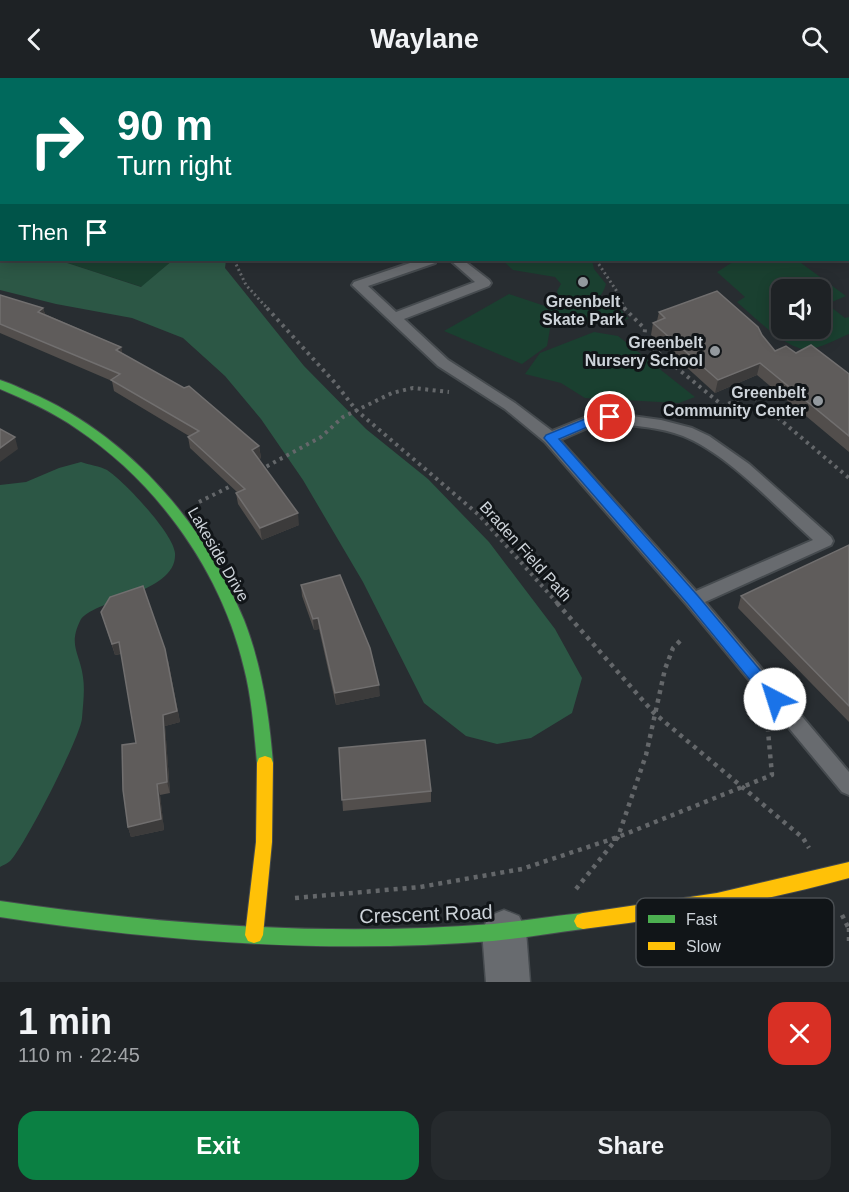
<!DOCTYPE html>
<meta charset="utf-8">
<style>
body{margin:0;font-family:Arial,sans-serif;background:#262a2d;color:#f1f3f6;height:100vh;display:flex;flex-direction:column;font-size:22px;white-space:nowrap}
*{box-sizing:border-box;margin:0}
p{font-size:20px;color:#a1a4a7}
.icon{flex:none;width:33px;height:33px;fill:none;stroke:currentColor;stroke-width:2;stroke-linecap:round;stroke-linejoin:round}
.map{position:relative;height:904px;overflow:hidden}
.drawer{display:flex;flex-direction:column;background:#1e2225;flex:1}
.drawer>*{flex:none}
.guide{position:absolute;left:0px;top:0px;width:849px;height:183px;box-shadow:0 3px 15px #0003,0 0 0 2px #3c3f42;background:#00695c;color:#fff;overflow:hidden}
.fabs{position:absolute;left:771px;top:201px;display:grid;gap:12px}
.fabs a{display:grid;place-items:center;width:60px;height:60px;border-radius:12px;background:#1e2225;box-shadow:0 3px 15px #0003,0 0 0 2px #3c3f42;font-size:30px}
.pin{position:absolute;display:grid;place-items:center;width:51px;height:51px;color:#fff;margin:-26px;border:3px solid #fff;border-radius:50%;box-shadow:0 2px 6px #0007}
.me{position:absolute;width:66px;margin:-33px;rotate:320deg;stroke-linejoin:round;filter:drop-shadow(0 0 4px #0008)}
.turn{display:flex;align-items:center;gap:21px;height:126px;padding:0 18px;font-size:27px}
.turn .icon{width:78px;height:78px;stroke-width:2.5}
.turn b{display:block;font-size:42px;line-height:51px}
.then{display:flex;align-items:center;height:57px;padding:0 18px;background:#0003;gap:12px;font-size:22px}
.round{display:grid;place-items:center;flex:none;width:63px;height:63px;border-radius:18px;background:#262a2d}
.headline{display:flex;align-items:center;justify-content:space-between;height:102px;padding:0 18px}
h1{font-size:36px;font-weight:600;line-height:45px}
.primary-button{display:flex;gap:12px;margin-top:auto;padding:12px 18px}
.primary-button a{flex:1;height:69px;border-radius:18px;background:#0b8043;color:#fff;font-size:24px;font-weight:600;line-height:69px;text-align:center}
.primary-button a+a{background:#262a2d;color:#f1f3f6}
header{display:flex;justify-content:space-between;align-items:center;height:78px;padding:0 18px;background:#1e2225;font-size:27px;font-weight:600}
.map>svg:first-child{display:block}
.green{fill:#1a4030;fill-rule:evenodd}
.forest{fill:#2c5745}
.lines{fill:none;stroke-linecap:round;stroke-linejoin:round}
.lane-casing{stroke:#464b4f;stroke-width:4}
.street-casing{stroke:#464b4f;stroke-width:3}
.fast-casing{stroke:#464b4f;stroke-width:2}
.slow-casing{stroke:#464b4f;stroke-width:2}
.path-far2{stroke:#64676a;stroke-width:3;stroke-dasharray:2 3;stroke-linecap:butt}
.path-far1{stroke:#64676a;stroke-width:4;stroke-dasharray:3 4.5;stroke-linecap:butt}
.path{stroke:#64676a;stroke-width:4.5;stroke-dasharray:4 5;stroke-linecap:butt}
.lane{fill:#686b6f;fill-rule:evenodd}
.street{fill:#686b6f;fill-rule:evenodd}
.fast{fill:#4caf50;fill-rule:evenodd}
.slow{fill:#ffc107;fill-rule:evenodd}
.wall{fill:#524e4c}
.shaded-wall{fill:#3c3b3b}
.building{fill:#5f5c5b;stroke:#716f6f;stroke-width:1.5}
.route{fill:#1a73e8;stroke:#114b97;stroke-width:1.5}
.poi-dot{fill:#93999e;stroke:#111518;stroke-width:2}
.labels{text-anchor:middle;stroke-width:6;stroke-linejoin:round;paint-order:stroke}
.poi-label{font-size:16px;font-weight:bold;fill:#cdd3d9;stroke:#111518;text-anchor:end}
.street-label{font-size:16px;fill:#cdd3d9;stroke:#111518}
.near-street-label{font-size:20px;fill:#cdd3d9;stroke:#111518}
.key{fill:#111518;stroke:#494e52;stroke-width:1.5}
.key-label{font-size:16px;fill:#cdd3d9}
</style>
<header><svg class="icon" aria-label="back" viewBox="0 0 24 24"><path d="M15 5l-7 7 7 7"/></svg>Waylane<svg class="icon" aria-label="search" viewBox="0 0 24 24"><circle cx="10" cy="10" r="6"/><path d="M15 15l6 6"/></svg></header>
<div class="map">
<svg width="849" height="904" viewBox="0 0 849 904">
<rect width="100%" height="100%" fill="#282d31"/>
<!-- green -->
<path class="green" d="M0 0H354L2 2 1 79Z
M58 182H173L142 209Z
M502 182H592L594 191 606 206C600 229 576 233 558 217L557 213 561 206 555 199 513 192Z
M736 182H797L846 218 827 226 845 240 849 239V256C837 261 821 270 808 271 788 273 752 237 737 224L745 219 717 194ZM782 212H820V250H782Z
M509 216 554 231 598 230 610 220 629 241 577 246 551 245 547 268 522 286 444 253Z
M594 254 618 258 695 319 679 325 585 320 561 305 525 296 540 275Z"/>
<!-- forest -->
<path class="forest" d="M0 162 2 182H58L141 209 173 182H226L225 190 304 288 366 351 428 401 489 464 555 551 582 600 572 635 531 660 497 666 466 658 424 625 363 504 303 402 261 341 225 298 183 260 132 240 56 226 0 212Z
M81 384C89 387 100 388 107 392 124 403 173 455 175 475 178 516 92 521 80 543 68 568 80 575 83 599 85 612 83 627 82 640 81 658 25 767 11 782 9 785 3 787 0 789V407L26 404 59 390Z"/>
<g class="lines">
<!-- lane casing -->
<g class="lane-casing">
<path id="lane" d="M848 171H849V179H848Z
M419 182H436L435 185 368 208 396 234 475 204 450 182H463L489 202 491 205 489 208 404 241 448 282 515 325 552 353 584 340 610 335 661 342 692 350 709 358 749 386 831 459 833 463 831 467 705 524 849 694V717L842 714 687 527 545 364 505 331 438 288 352 207 354 204ZM610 345C634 348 660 349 683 358 728 376 776 429 813 462L696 513 560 362 592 348Z"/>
</g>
<!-- street casing -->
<g class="street-casing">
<path id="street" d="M504 832 519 838 526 853 530 904H486L482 853 489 838Z"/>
</g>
<!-- fast casing -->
<g class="fast-casing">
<path id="fast" d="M0 302C13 306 26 313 38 318 132 362 205 447 244 542 262 588 269 636 273 685L271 690 265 692 259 690 257 685C254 653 252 621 244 590 222 495 158 405 77 351 53 334 26 322 0 311Z
M0 823C163 847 328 859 493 846 523 843 553 838 583 835L589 837 592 843 589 849 583 851C553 855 523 860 493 863 328 876 163 864 0 839Z"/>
</g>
<!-- slow casing -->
<g class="slow-casing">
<path id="slow" d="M265 678 271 680 273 685 272 764 263 857 260 863 254 865 248 863 245 857 256 764 257 685 259 680Z
M849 784V800C761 824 673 840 583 851L577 849 574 843 577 837 583 835 717 815Z"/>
</g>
<!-- path-far2 -->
<path class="path-far2" d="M234 182 246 207 268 231
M596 182 616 212 625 231"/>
<!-- path-far1 -->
<path class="path-far1" d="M267 230 336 306 356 332 479 437 558 526
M624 230 645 251 644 263 722 327
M701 338 750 316 849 400
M260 392 321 359 343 339 392 315 413 310 449 314
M199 424 233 407"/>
<!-- path -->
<path class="path" d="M557 525 654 635 803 760 809 770
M576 811 618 759 646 677 665 591 673 570 683 560
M295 820 420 809 522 791 618 759 772 697 768 653
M842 837 849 851
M849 850V863"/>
<!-- lane -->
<use href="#lane" class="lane"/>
<!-- street -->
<use href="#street" class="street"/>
<!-- fast -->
<use href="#fast" class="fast"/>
<!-- slow -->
<use href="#slow" class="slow"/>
</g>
<!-- wall -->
<path class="wall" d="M848 29H849V95L848 94Z
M0 217 43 230 45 236 121 269 122 275 259 368 261 380 259 381 299 447 262 462 238 426 236 415 237 414 190 370 188 359 189 358 114 313 112 303 0 255Z
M659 234 762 257 775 273 796 275 849 296V374L757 297 715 315 651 257 653 245 657 243Z
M849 467V644L738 530 741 518Z
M301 507 380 618 336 627 319 551 314 552 302 518Z
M101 534 168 582 180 644 165 648 170 715 160 717 164 752 131 759 128 749 136 665 121 576 115 577Z
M339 670 431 713V724L343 733Z"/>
<!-- shaded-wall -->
<path class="shaded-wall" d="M43 230 46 241 38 234Z
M121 269 123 280 116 272Z
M760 285 757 297 715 315 718 302Z
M15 359 18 371 0 384V370Z
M259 368 261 380 254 384 252 372Z
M298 435 299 447 262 462 260 450Z
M318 540 319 551 314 552 313 541Z
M119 564 122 575 115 577 112 566Z
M165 571 180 644 165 648 170 715 167 704 163 637Z
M379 607 380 618 336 627 335 615Z
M157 706 160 717 164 752 131 759 128 749Z"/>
<!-- building -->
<path class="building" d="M848 29H849V79L848 78Z
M717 213 758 249 762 257 775 273 786 268 796 275 811 267 849 296V358L760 285 718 302 653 245 665 240 659 234Z
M0 217 43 230 38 234 121 269 116 272 184 310 189 308 259 368 252 372 298 435 260 450 236 415 245 411 188 359 199 353 111 302 120 296 0 246Z
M0 351 15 359 0 370Z
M849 467V628L741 518Z
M340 497 370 570 379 607 335 615 318 540 313 541 301 507Z
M143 508 165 571 177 633 163 637 167 704 157 706 161 741 128 749 123 712 122 667 136 665 119 564 112 566 101 534 110 519Z
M425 662 431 713 342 722 339 670Z"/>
<!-- route -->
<path class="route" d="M610 335 616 339 614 342 592 347 559 361 698 518 780 616 782 621 780 625 775 627 769 625 688 526 544 360 546 357 585 341Z"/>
<!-- markers -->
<g class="poi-dot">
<circle cx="583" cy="204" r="6"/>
<circle cx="715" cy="273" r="6"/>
<circle cx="818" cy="323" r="6"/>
</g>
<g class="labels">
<!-- poi labels -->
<g class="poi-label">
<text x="583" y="229" text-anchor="middle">Greenbelt<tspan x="583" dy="18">Skate Park</tspan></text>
<text x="703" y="270">Greenbelt<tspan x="703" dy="18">Nursery School</tspan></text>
<text x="806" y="320">Greenbelt<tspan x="806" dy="18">Community Center</tspan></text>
</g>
<!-- street labels -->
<g class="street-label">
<text transform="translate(526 473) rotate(48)" y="6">Braden Field Path</text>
<text transform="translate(219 476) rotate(60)" y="6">Lakeside Drive</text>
</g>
<!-- near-street labels -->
<g class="near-street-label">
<text transform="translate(426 836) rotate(-2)" y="7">Crescent Road</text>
</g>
</g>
<!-- legend -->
<rect x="636" y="820" width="198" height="69" rx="9" class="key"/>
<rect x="648" y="837" width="27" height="8" fill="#4caf50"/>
<rect x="648" y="864" width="27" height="8" fill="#ffc107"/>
<g class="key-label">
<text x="686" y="847">Fast</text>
<text x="686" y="874">Slow</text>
</g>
</svg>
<div class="fabs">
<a><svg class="icon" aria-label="sound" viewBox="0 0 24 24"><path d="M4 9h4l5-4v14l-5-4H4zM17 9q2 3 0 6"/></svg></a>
</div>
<div class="pin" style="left:610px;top:339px;background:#d93025"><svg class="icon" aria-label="arrive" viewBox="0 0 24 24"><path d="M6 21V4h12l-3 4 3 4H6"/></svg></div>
<svg class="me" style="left:775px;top:621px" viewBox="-20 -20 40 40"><circle r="19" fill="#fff"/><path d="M0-13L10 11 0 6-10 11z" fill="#1a73e8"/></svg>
<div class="guide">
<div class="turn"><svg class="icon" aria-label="right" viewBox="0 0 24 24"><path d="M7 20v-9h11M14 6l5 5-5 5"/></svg><div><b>90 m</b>Turn right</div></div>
<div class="then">Then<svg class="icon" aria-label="arrive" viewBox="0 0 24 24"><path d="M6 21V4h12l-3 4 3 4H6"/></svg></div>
</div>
</div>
<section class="drawer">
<div class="headline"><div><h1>1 min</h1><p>110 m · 22:45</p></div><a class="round" style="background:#d93025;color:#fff"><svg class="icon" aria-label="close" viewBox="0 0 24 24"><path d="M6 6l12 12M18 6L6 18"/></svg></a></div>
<div class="primary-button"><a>Exit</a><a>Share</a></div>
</section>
